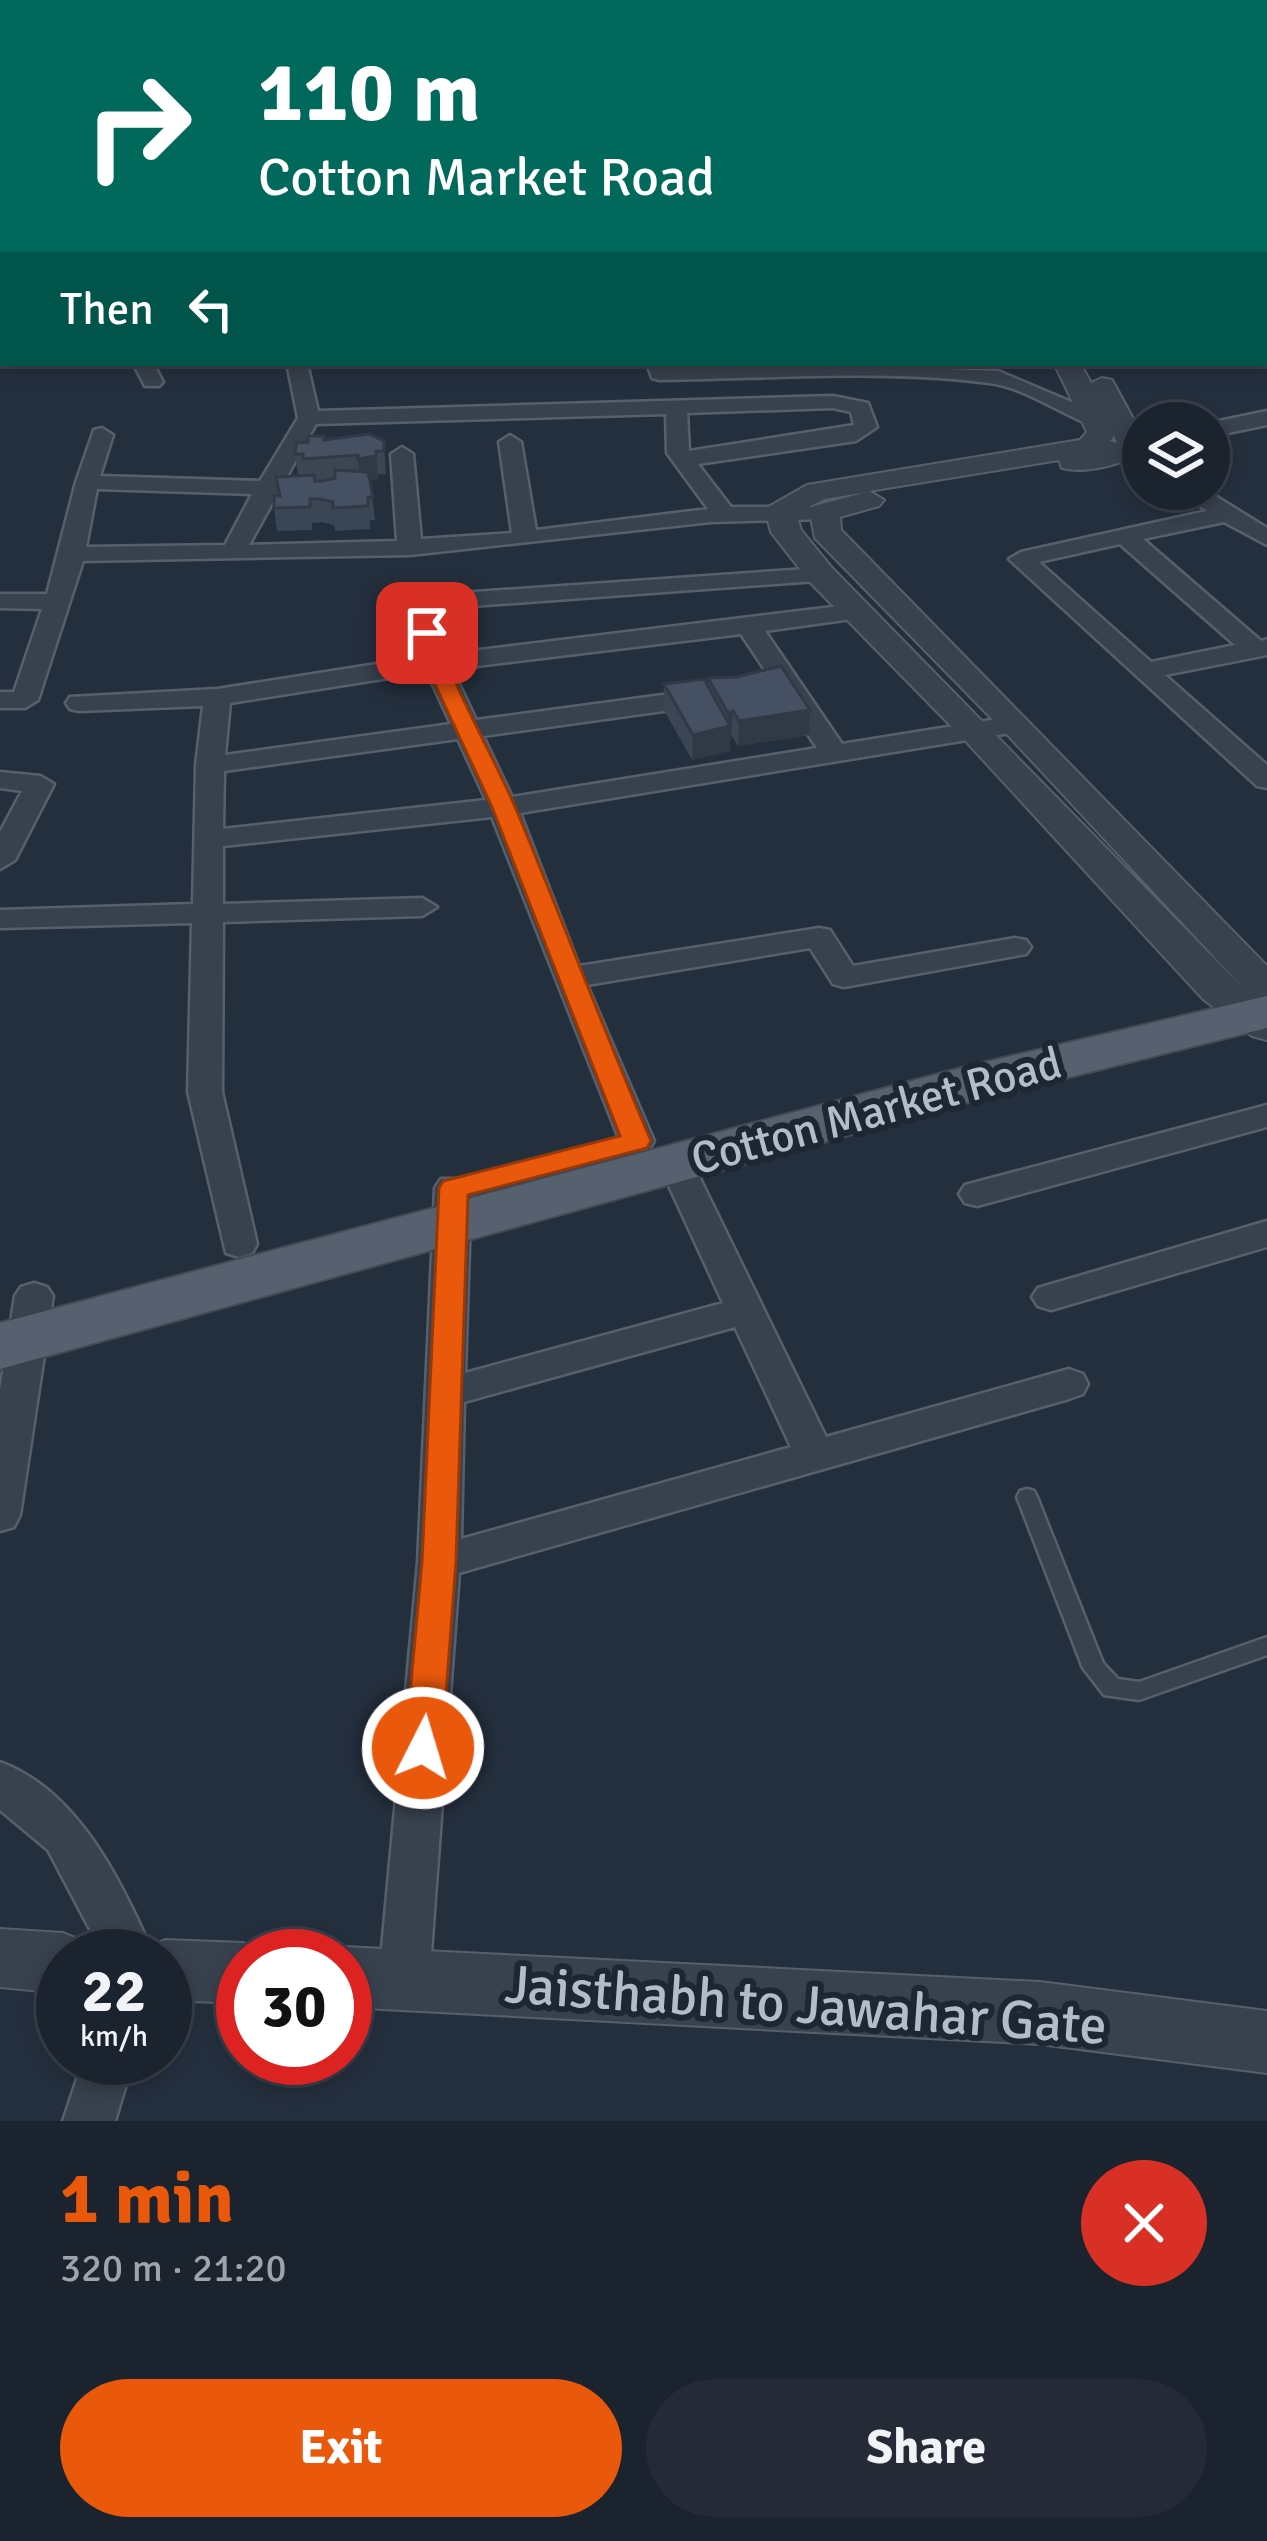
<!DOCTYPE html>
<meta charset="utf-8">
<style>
body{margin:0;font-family:Signika,sans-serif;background:#242b36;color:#f1f3f6;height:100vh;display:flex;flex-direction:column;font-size:45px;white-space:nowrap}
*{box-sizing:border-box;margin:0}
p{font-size:39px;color:#a0a4aa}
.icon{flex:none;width:66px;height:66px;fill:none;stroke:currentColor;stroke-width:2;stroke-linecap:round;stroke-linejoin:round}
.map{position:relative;height:2121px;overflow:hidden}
.details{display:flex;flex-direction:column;background:#1b232e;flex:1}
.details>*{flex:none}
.banner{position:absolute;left:0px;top:0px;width:1269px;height:366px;box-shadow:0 6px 18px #0003,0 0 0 3px #39404a;background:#00695c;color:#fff;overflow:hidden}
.tools{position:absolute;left:1122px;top:402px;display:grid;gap:24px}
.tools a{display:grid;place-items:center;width:108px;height:108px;border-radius:50%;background:#1b232e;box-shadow:0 6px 18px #0003,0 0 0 3px #39404a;font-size:60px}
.speed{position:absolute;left:36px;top:1929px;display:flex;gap:24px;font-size:60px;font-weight:700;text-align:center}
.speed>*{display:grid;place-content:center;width:156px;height:156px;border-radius:50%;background:#1b232e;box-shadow:0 6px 18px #0003,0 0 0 3px #39404a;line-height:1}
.speed small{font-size:30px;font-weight:400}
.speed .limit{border:18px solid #d22;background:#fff;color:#111}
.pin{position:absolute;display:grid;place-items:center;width:102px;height:102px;color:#fff;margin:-51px;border-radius:24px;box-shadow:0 6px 18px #0006}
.me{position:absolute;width:132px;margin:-66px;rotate:5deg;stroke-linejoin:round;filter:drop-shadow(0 0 9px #0008)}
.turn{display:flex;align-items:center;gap:42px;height:252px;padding:0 60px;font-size:54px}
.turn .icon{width:156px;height:156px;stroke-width:2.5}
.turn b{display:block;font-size:84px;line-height:102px}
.then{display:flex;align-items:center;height:114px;padding:0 60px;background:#0003;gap:24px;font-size:45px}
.round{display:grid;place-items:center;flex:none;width:126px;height:126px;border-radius:63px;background:#242b36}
.headline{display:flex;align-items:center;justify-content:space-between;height:204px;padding:0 60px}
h1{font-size:72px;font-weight:800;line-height:90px;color:#ea580c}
.action{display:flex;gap:24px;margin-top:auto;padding:24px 60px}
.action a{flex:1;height:138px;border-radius:72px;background:#ea580c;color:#fff;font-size:48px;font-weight:800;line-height:138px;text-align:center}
.action a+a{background:#242b36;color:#f1f3f6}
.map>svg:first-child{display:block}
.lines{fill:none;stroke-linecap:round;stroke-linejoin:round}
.service-casing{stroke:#565f6c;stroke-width:5}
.minor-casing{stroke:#565f6c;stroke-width:5}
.tertiary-casing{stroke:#565f6c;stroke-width:4}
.primary-casing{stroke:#414a57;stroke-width:4}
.service{fill:#38414e;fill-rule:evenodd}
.minor{fill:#38414e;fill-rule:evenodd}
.tertiary{fill:#38414e;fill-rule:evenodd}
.primary{fill:#56606e;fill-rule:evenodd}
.wall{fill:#3b4654}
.shaded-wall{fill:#303945}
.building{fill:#455162;stroke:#303945;stroke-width:3}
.route{fill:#ea580c;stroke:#983908;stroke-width:3}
.labels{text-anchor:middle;stroke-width:12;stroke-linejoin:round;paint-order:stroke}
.street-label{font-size:45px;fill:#b4bcc9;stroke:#1d2633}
.near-street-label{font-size:54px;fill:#b4bcc9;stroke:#1d2633}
</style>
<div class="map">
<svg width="1267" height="2121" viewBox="0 0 1267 2121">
<rect width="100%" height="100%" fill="#242f3e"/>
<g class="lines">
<!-- service casing -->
<g class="service-casing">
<path id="service" d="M299 0H307L304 3H296Z
M365 0H373V3H365Z
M1266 106H1267V110H1266Z
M1266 324H1267V331H1266Z
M1027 1489 1034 1491 1037 1497 1103 1663 1118 1679 1139 1682 1267 1637V1655L1139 1700 1104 1695 1083 1668 1017 1497 1020 1491Z"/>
</g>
<!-- minor casing -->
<g class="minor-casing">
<path id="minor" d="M1266 37H1267V47H1266Z
M0 48 3 49V59L0 58Z
M0 83H3V93H0Z
M0 124H3V134H0Z
M0 154H3V164H0Z
M0 186H3L0 197Z
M1266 197H1267V208H1266Z
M0 309H3V321H0Z
M133 363H153L163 382 159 386H145Z
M287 363H307L318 411 833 396 868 403 877 427 856 441 698 464 731 507H833L837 512 825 519 711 522 410 555 83 561 38 700 25 708H0V692H14L42 609 0 608V594H47L76 482 94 430 102 428 113 435 100 476 260 481 298 418ZM833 408 851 412 854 425 689 451 687 413ZM666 414 667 453 708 509 536 530 521 442 510 435 499 442 512 533 421 539 413 454 402 447 391 454 397 541 249 545 316 424ZM97 489 252 494 225 545 86 547Z
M647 363H667L668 368 844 365 998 371 1128 426 1117 433C1072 424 1031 388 989 383 882 369 767 379 659 380L652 378Z
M1267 411V425L1209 437V423Z
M1097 435 1143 455V471L1089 447 1086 442Z
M1177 489H1204L1267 528V545L1224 522 1143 539 1261 641 1267 639V655L1165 675 1267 765V788L1257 786 1009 559 1021 552 1207 511ZM1120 544 1235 645 1151 662 1039 562Z
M821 568 833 575 830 580 432 609 446 654 857 604 866 607 870 612 866 617 765 631 842 744 1016 716 1030 724 1016 732 520 813 579 966 819 928 830 930 853 966 1015 938 1026 940 1031 947 1026 954 844 987 833 984 810 948 587 985 654 1141 649 1149H625L620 1141 492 817 223 846V904L422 898 437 907 422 916 223 922 222 1092 257 1244 252 1253 239 1257 226 1253 188 1092 192 923 0 928V910L193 904 196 765 203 706 79 711 70 709 66 703 70 697 217 689 421 657 406 603 418 596ZM741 634 817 748 512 797 483 736 707 705 720 697 707 689 476 720 452 669ZM427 672 451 724 225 755 230 703ZM458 739 486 800 223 829 224 771Z
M0 772 40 776 54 784 15 860 0 869V832L22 791 0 788Z
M1267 1105V1127L977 1206 965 1203 959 1194 965 1185Z
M675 1150 687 1154 692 1162 826 1437 1069 1369 1083 1374 1088 1384 1083 1394 1069 1399 459 1573 429 1980 421 1997 404 2003 387 1997 379 1980 418 1562 435 1188 441 1179H465L471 1188 465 1373 723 1303 658 1162 663 1154ZM735 1327 791 1447 461 1539 464 1402Z
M1267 1221V1247L1051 1310 1038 1306 1032 1297 1038 1288Z
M34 1283 47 1287 53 1296 20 1515 14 1527 0 1531V1390L15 1296 21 1287Z
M0 1762C78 1790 123 1884 154 1956H104L48 1850 0 1810Z
M84 2058H134L115 2121H63Z"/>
</g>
<!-- tertiary casing -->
<g class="tertiary-casing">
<path id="tertiary" d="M973 0H991V3H973Z
M1007 0H1025V3H1007Z
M1054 363H1080L1091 383 1102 378 1112 380 1143 437V448C1126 465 1086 474 1062 468L1059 460 869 491 884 500 879 506 840 517 841 530 1267 966V1003L1257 1000 1267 1007V1040L1252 1036 1203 999 962 737 810 582 771 532 765 509 807 485 1080 440 1087 432ZM1114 436 1117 442 1104 448ZM867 492 814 506 810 512 815 538 1004 731 1247 992 832 568 801 530 796 513 825 499Z
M0 1929 63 1933 85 1942 91 1956H63V1993L0 1987Z
M165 1940 243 1943 267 1956H243V2003L165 2000V1956H140L143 1949Z
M345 1947 1040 1982 1267 2011V2073L1040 2044 345 2007V1956H323Z"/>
</g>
<!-- primary casing -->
<g class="primary-casing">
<path id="primary" d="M1267 996V1028L969 1102 0 1369V1323L965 1067Z"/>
</g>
<!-- service -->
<use href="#service" class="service"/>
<!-- minor -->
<use href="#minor" class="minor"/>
<!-- tertiary -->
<use href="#tertiary" class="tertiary"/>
<!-- primary -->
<use href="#primary" class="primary"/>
</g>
<!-- wall -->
<path class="wall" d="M463 0H541V3H463Z
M1104 0H1267V12L1266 3H1190V1L1107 3Z
M324 440 384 441 386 474H378V479L370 480 375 520H370V529L335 531 334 525 322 522 312 523V530L277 531 274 508 278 496 276 477 298 476 295 454Z
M708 678 809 735 738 746 732 736 730 737V751L692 760 664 710V684L708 686Z"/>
<!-- shaded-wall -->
<path class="shaded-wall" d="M376 456 378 479 360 482 358 459Z
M810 710 809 735 738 746 739 721Z
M733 711 730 751 692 760 693 735 727 727 728 713Z"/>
<!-- building -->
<path class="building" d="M369 434 384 441V451H376V456L358 459V455L303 459V454H295L296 443 308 442V436H324V440Z
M335 470 368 472 373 497H368V506L333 508V502L320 499H310V507L274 508V496H280L276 477 314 475 315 481H323L335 478Z
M781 666 810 710 739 721 733 711 728 713 708 678 736 677Z
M704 679 730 726 693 735 664 684Z"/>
<!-- route -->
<path class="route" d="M427 627 437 633C456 695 491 750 516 809 562 919 604 1031 651 1141L647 1148 468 1195 456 1562 442 1748 436 1760 423 1764 410 1760 405 1748 422 1562 439 1188 443 1181 620 1136 492 807 425 663 416 633Z"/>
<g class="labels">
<!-- street labels -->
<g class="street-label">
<text transform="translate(876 1110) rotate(-15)" y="16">Cotton Market Road</text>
</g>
<!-- near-street labels -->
<g class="near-street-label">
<text transform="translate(806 2004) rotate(4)" y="19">Jaisthabh to Jawahar Gate</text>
</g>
</g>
</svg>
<div class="tools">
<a><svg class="icon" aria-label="layers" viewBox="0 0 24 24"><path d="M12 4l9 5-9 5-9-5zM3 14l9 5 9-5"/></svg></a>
</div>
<div class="speed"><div>22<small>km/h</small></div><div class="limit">30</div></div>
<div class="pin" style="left:427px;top:633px;background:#d93025"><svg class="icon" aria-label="arrive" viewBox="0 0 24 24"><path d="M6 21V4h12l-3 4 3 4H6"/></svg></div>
<svg class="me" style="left:423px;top:1748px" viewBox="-20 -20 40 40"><circle r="17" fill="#ea580c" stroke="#fff" stroke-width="3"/><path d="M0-11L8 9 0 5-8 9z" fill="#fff"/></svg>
<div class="banner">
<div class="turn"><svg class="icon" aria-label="right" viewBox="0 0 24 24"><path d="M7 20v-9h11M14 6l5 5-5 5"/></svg><div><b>110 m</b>Cotton Market Road</div></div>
<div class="then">Then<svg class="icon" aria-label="left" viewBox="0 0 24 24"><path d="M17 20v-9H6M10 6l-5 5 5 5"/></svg></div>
</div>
</div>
<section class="details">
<div class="headline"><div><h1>1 min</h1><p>320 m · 21:20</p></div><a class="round" style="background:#d93025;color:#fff"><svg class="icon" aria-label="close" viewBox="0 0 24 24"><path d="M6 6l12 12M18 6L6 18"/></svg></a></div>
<div class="action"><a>Exit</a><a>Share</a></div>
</section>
